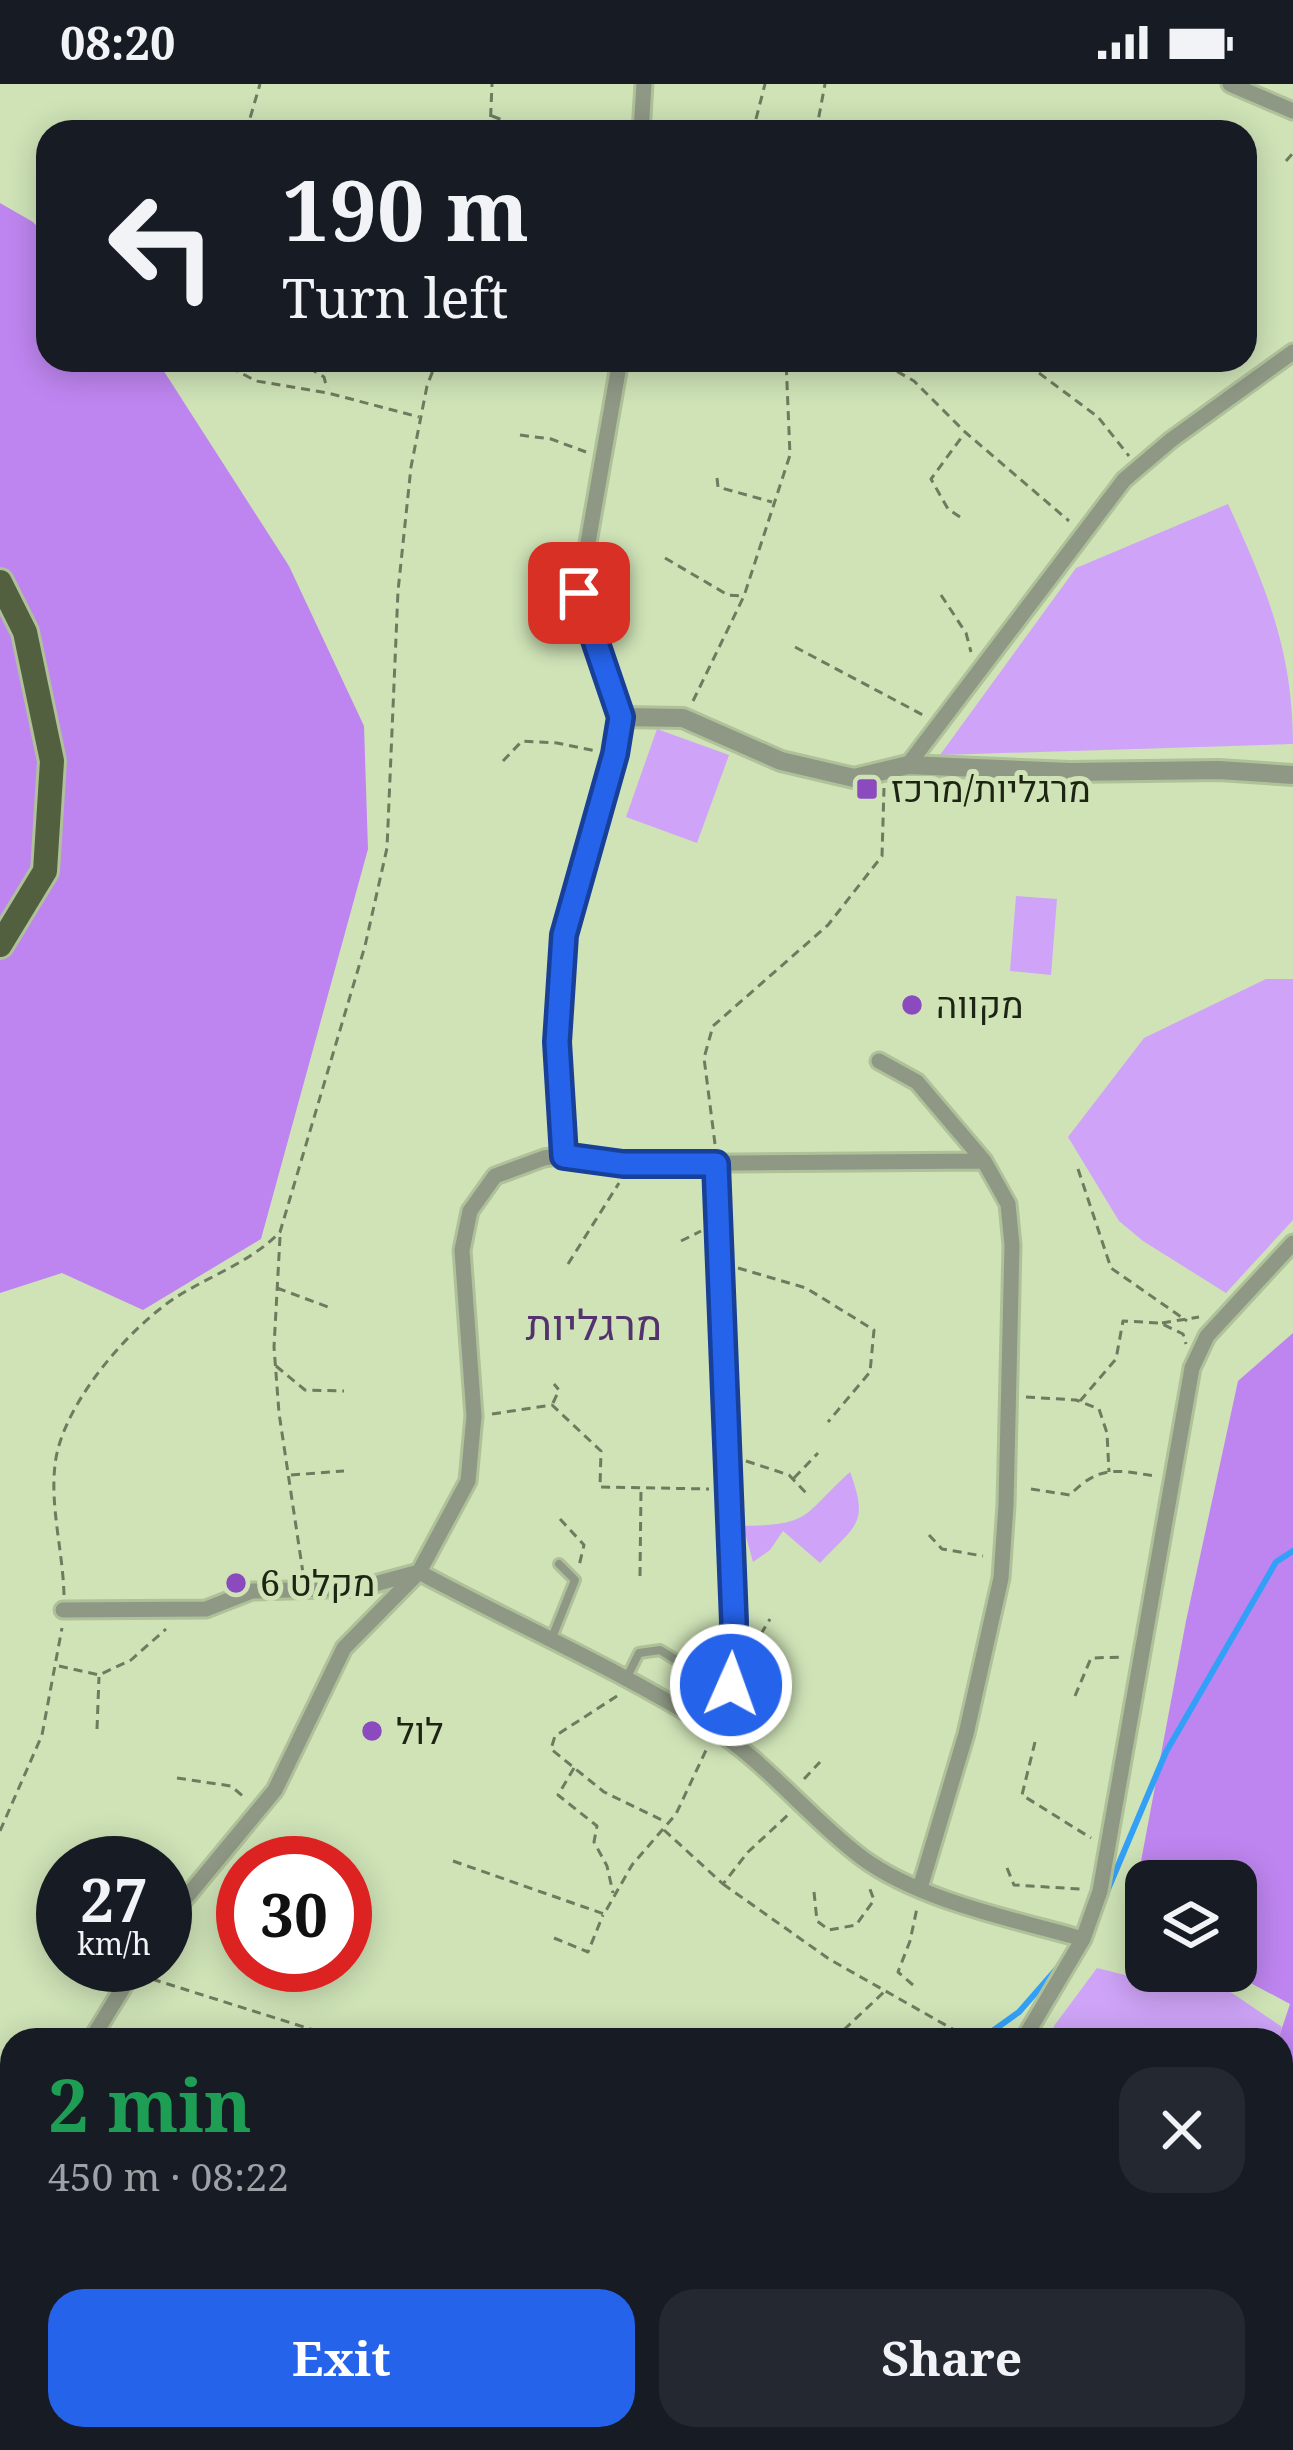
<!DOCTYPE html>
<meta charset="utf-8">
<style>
body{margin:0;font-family:"Noto Serif",Heebo,serif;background:#242831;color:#f1f3f6;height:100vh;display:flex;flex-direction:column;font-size:45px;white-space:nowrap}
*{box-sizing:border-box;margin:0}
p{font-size:39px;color:#9ea1a6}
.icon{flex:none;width:66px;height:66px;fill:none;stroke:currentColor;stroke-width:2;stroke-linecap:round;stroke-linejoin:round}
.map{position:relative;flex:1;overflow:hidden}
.sheet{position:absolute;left:0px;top:1944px;width:1293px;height:423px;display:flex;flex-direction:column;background:#171b24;border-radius:36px 36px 0 0;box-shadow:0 6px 30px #0003}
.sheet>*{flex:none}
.banner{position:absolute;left:36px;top:36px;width:1221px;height:252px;border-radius:36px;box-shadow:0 6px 30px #0003;background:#171b24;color:#f1f3f6;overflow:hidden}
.tools{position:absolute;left:1125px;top:1776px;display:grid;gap:24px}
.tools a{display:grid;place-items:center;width:132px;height:132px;border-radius:24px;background:#171b24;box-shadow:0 6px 30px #0003;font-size:60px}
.speed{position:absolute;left:36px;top:1752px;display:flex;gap:24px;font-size:60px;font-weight:700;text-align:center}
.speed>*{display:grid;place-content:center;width:156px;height:156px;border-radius:50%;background:#171b24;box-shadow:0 6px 30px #0003;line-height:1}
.speed small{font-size:30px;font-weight:400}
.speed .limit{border:18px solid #d22;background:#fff;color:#111}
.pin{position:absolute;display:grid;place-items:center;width:102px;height:102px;color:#fff;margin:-51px;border-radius:24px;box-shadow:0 6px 18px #0006}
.me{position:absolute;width:132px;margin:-66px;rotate:2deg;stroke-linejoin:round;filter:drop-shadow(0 0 9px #0008)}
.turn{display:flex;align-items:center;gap:42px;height:252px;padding:0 48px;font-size:54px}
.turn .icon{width:156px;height:156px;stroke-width:2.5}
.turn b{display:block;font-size:84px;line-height:102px}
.round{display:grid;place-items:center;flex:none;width:126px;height:126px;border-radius:36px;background:#242831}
.headline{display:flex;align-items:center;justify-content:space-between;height:204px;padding:0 48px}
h1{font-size:72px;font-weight:700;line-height:90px;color:#1e9e55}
.action{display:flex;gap:24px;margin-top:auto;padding:24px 48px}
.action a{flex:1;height:138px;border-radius:36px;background:#2563eb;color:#fff;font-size:48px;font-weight:700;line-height:138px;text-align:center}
.action a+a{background:#242831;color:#f1f3f6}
.status{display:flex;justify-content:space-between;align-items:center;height:84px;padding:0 60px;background:#171b24;direction:ltr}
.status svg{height:33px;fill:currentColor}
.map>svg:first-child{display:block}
.green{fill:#cfa4f8}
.forest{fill:#be85f0}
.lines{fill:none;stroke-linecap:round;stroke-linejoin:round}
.stream{stroke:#33a0f7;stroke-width:6}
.service-casing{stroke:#afc199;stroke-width:14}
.minor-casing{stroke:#afc199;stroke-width:21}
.tertiary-casing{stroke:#afc199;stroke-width:24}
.primary-casing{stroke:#afc199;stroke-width:30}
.path{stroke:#6e7b5e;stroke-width:3;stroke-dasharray:9 6;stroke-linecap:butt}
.service{stroke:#8f9885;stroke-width:8}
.minor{stroke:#8f9885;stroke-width:15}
.tertiary{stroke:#8f9885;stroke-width:18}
.primary{stroke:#52603f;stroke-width:24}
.route-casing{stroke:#184099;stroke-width:30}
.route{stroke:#2563eb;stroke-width:21}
.poi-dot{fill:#8b4abe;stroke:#cfe3b7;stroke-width:4.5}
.labels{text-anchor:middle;stroke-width:10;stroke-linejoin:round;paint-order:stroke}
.poi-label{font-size:36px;fill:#1d2413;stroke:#cfe3b7;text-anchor:start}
.quarter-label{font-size:42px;fill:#53336d;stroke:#cfe3b7}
</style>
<div class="status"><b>08:20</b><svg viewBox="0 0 49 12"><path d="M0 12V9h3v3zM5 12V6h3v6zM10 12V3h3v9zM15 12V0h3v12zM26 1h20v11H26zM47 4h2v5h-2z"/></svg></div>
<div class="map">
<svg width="1293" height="2366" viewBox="0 0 1293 2366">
<rect width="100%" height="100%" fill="#cfe3b7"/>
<!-- green -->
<path class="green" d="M1228 420C1266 503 1293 567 1293 660L940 671 1076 484Z
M657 645 729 671 697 759 626 733Z
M1016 812 1057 815 1051 891 1010 887Z
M1266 895H1293V1136L1226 1209 1143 1157 1119 1137 1068 1053 1144 954Z
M850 1388C870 1441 855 1441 820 1479L783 1447 770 1466 753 1478 743 1442C813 1441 802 1431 850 1388Z
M1097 1884 1165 1901 1207 1892 1282 1943 1278 1956H1049L1054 1942Z
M1293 2292V2366H1058L1066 2355H1281V2294Z"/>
<!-- forest -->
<path class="forest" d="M0 119 33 138 48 155V276L158 278 289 482 364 642 368 765 261 1155 143 1226 62 1189 0 1209Z
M1293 1249V2240L1281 2259 1278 1956 1290 1920 1228 1887H1236V1797H1146V1844L1130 1836 1186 1537 1238 1297Z"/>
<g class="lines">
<!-- stream -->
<path class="stream" d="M1106 1810 1166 1668 1276 1478 1293 1467
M980 1956 1019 1928 1060 1881
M209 2366 220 2355"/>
<!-- service casing -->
<g class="service-casing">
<path id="service" d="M551 1556 575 1496 559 1480
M627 1593 639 1569 660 1566 709 1596 731 1601"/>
</g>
<!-- minor casing -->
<g class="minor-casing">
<path id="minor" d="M1230 0 1293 27
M641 48 644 0
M908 681 1124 396 1171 356 1293 268
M879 977 917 998 984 1077 1008 1120 1012 1161 1006 1421 1001 1494 966 1650 920 1804
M564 1071 557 958 564 851 615 671 621 633 579 510 620 276
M63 1526 206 1525 252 1507 360 1504 419 1488C515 1540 616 1584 709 1642 766 1677 808 1733 861 1773 920 1817 1013 1835 1083 1855
M716 1646 731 1601 734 1538 716 1080
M165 1839 275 1706 344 1564 419 1488 468 1397 474 1332 462 1166 470 1127 495 1092 544 1074 564 1071 623 1080 984 1077
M91 1956 137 1881
M1023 1956 1083 1855 1100 1807 1192 1284 1207 1252 1293 1159
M0 2102 12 2083
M562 2355 577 2366
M719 2366 736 2355
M975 2366 983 2355"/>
</g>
<!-- tertiary casing -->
<g class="tertiary-casing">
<path id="tertiary" d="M621 633 683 634 781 677 854 694 908 681 1070 688 1219 686 1293 691"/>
</g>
<!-- primary casing -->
<g class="primary-casing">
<path id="primary" d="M0 498 25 548 52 677 45 787 0 861"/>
</g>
<!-- path -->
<path class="path" d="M492 32 533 48
M756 35 765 0
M246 48 260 0
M490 48 492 0
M816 48 825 0
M1286 77 1293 69
M217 276 256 297 328 309 419 333
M296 276 324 293 327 305
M884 280 914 297 965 348 1069 437
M1039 289 1098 333 1129 372
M520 351 551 355 586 368
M717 394 718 403 772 418
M960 433 948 425 931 395 964 350
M665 474 728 511 743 512
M941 511 966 549 971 568
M795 563 923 631
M693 617 744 512 790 371 786 276
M503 677 522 657 557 659 596 667
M715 1060 704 974 713 942 828 841 882 772 884 704
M1078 1085 1111 1184 1187 1237
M280 1153 274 1263 279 1329 303 1489
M681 1157 701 1147
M568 1180 619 1099
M738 1184 806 1204 874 1246 870 1288 828 1338
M277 1204 328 1223
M1162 1239 1199 1233
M276 1282 305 1306 344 1307
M1026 1313 1076 1316 1099 1325 1107 1349 1109 1388
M1080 1317 1116 1275 1123 1237 1160 1239 1183 1250 1186 1260
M553 1319 559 1306 554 1300
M492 1330 552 1321 601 1367 600 1403 709 1405
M746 1377 789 1391 808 1411
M291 1391 344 1387
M794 1394 818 1369
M1031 1405 1070 1411C1099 1381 1116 1386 1155 1392
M560 1435 584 1461 579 1482
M929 1451 942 1465 983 1472
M640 1492 641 1405
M64 1511C63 1468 50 1423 55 1381 61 1322 129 1243 178 1212 212 1191 252 1177 280 1148L365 862 387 764 398 507 411 383 427 302 437 276
M753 1563 770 1535
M59 1582 99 1591 131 1576 166 1545
M617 1612 555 1652 551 1665 604 1708 666 1738
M1075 1612 1091 1574 1124 1573
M97 1645 99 1593
M1035 1658 1022 1711 1091 1754
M574 1684 558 1711 597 1742 594 1758 607 1782 613 1809
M177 1694 231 1702 244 1713
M804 1695 820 1678
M664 1746 723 1800 748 1768 789 1730
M0 1747 42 1651 62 1544
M453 1777 604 1830 632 1781 676 1730 708 1662
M1007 1784 1014 1801 1080 1805
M723 1800 829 1875 972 1956
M814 1808 817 1837 829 1846 856 1841 874 1816 868 1800
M554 1854 588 1868 603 1831
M152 1895 345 1956
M913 1901 898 1888 910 1857 917 1824
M833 1956 884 1908
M0 2008 12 2026
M0 2210 12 2215
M52 2366 57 2355"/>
<!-- service -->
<use href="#service" class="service"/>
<!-- minor -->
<use href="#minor" class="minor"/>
<!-- tertiary -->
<use href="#tertiary" class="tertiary"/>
<!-- primary -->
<use href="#primary" class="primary"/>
</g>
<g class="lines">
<!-- route casing -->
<g class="route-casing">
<path id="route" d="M579 509 621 633 615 670 564 851 557 958 564 1072 623 1080H716L734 1538 731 1601"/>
</g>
<!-- route -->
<use href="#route" class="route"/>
</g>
<!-- markers -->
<g class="poi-dot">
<rect x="855" y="693" width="24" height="24" rx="6"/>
<circle cx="912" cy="921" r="12"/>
<circle cx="236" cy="1499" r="12"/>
<circle cx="372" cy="1647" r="12"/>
</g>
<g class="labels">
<!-- poi labels -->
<g class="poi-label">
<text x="891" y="718">מרגליות/מרכז</text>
<text x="936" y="934">מקווה</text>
<text x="260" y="1512">מקלט 6</text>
<text x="396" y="1660">לול</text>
</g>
<!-- quarter labels -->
<g class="quarter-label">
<text x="594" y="1256">מרגליות</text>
</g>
</g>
</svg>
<div class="tools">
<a><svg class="icon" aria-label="layers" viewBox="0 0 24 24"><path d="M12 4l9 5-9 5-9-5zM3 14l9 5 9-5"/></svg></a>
</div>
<div class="speed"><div>27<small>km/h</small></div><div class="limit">30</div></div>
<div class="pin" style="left:579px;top:509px;background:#d93025"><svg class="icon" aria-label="arrive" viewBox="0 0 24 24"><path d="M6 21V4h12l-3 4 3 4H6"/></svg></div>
<svg class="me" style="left:731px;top:1601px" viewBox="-20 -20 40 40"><circle r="17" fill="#2563eb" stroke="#fff" stroke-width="3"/><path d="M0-11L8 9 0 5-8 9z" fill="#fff"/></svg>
<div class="banner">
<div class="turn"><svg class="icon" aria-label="left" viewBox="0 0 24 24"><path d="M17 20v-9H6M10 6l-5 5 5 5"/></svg><div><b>190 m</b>Turn left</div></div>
</div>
<section class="sheet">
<div class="headline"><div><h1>2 min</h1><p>450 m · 08:22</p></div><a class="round"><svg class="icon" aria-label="close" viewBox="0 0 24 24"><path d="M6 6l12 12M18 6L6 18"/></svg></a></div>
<div class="action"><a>Exit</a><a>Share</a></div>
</section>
</div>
